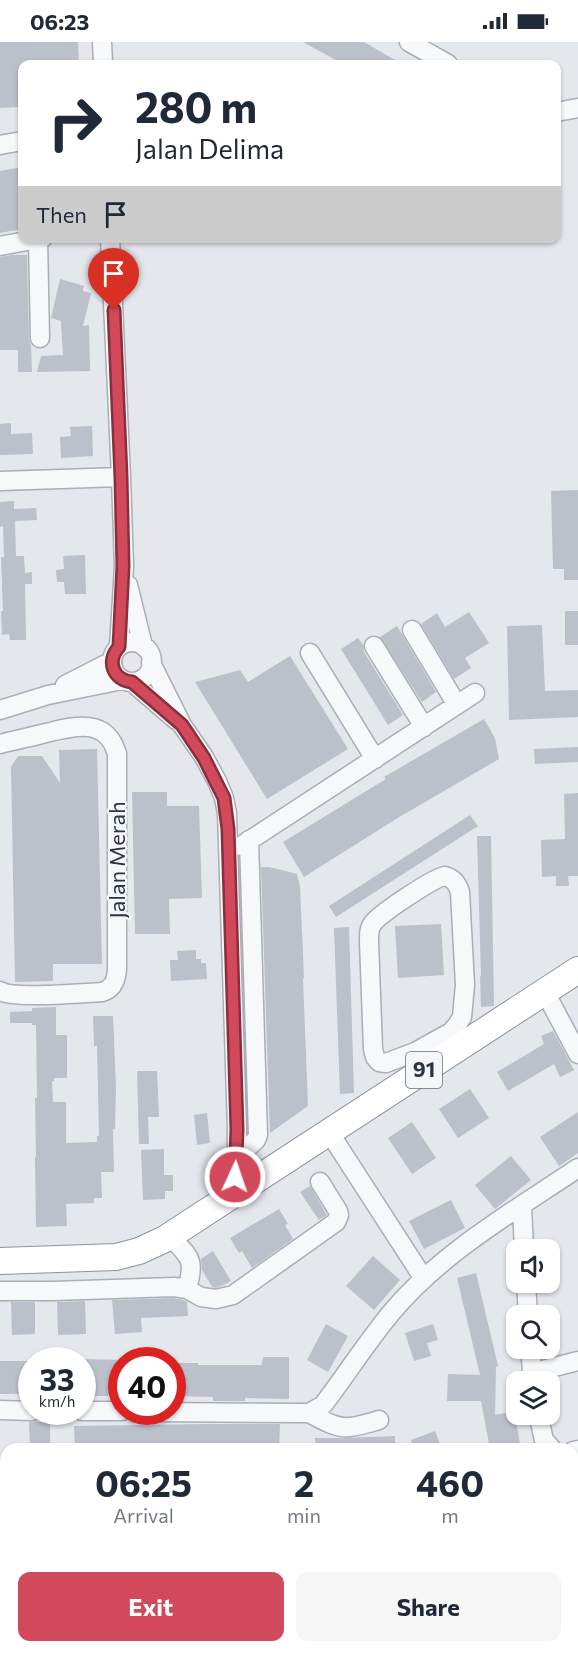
<!DOCTYPE html>
<style>
body{margin:0;font-family:Commissioner,sans-serif;background:#f6f6f7;color:#1f2937;height:100vh;display:flex;flex-direction:column;font-size:22px;white-space:nowrap}
*{box-sizing:border-box;margin:0}
p{font-size:20px;color:#747a83}
.icon{flex:none;width:33px;height:33px;fill:none;stroke:currentColor;stroke-width:2;stroke-linecap:round;stroke-linejoin:round}
.map{position:relative;flex:1;overflow:hidden}
.drawer{position:absolute;left:0px;top:1401px;width:579px;height:210px;display:flex;flex-direction:column;background:#fff;border-radius:18px 18px 0 0;box-shadow:0 2px 4px #0004}
.drawer>*{flex:none}
.hud{position:absolute;left:18px;top:18px;width:543px;height:183px;border-radius:12px;box-shadow:0 2px 4px #0004;background:#fff;color:#1f2937;overflow:hidden}
.tools{position:absolute;left:506px;top:1197px;display:grid;gap:12px}
.tools a{display:grid;place-items:center;width:54px;height:54px;border-radius:12px;background:#fff;box-shadow:0 2px 4px #0004;font-size:30px}
.speed{position:absolute;left:18px;top:1305px;display:flex;gap:12px;font-size:30px;font-weight:700;text-align:center}
.speed>*{display:grid;place-content:center;width:78px;height:78px;border-radius:50%;background:#fff;box-shadow:0 2px 4px #0004;line-height:1}
.speed small{font-size:15px;font-weight:400}
.speed .limit{border:9px solid #d22;background:#fff;color:#111}
.pin{position:absolute;display:grid;place-items:center;width:51px;height:51px;color:#fff;margin:-62px -26px;border-radius:50% 50% 50% 0;rotate:-45deg;box-shadow:0 0 6px #0007}
.pin .icon{rotate:45deg}
.me{position:absolute;width:66px;margin:-33px;rotate:3deg;stroke-linejoin:round;filter:drop-shadow(0 0 4px #0008)}
.turn{display:flex;align-items:center;gap:21px;height:126px;padding:0 18px;font-size:27px}
.turn .icon{width:78px;height:78px;stroke-width:2.5}
.turn b{display:block;font-size:42px;line-height:51px}
.then{display:flex;align-items:center;height:57px;padding:0 18px;background:#0003;gap:12px;font-size:22px}
.eta{display:flex;justify-content:space-evenly;align-items:center;height:102px;text-align:center}
.eta b{font-size:36px;font-weight:700;line-height:42px}
.action{display:flex;gap:12px;margin-top:auto;padding:12px 18px}
.action a{flex:1;height:69px;border-radius:12px;background:#d1495b;color:#fff;font-size:24px;font-weight:700;line-height:69px;text-align:center}
.action a+a{background:#f6f6f7;color:#1f2937}
.status{display:flex;justify-content:space-between;align-items:center;height:42px;padding:0 30px;background:#fff;direction:ltr}
.status svg{height:16px;fill:currentColor}
.map>svg:first-child{display:block}
.green{fill:#c9d6c5}
.building{fill:#bbc0ca}
.lines{fill:none;stroke-linecap:round;stroke-linejoin:round}
.minor-casing{stroke:#a9aeb7;stroke-width:21}
.highway-casing{stroke:#8b94a3;stroke-width:28}
.minor{stroke:#f7f8fa;stroke-width:18}
.highway{stroke:#fff;stroke-width:26}
.route-casing{stroke:#882f3b;stroke-width:15}
.route{stroke:#d1495b;stroke-width:10}
.labels{text-anchor:middle;stroke-width:4.5;stroke-linejoin:round;paint-order:stroke}
.shield{fill:#f4f6f9;stroke:#676e7b;stroke-width:1.5}
.shield-label{font-size:21px;font-weight:bold;fill:#2b3445}
.street-label{font-size:22px;fill:#2b3445;stroke:#f4f6f9}
</style>
<div class="status"><b>06:23</b><svg viewBox="0 0 49 12"><path d="M0 12V9h3v3zM5 12V6h3v6zM10 12V3h3v9zM15 12V0h3v12zM26 1h20v11H26zM47 4h2v5h-2z"/></svg></div>
<div class="map">
<svg width="578" height="1611" viewBox="0 0 578 1611">
<rect width="100%" height="100%" fill="#e4e7ec"/>
<!-- green -->
<path class="green" d="M103 1605H175V1611H103Z"/>
<!-- building -->
<path class="building" d="M0 0H78L79 22H22V65L0 66Z
M303 0H364L402 22H343Z
M22 125V187L0 191V129Z
M12 213H27L29 296 31 303 32 330H18V308H0V215Z
M60 237 84 244 83 249 91 251 83 284 89 283 90 329 37 330 41 314 63 313 61 279 51 276Z
M11 381V392L32 391 33 412 0 413V382Z
M92 384 93 414 61 416 60 395 71 394 70 385Z
M578 448V538H564V527H553L551 449Z
M14 459V467L36 466 37 478 15 479 16 514H24L25 531 32 530V542H25L26 598H10L9 592 2 593 1 569H3L1 515H4L3 484 0 485V460Z
M85 513 86 552H65L64 540H57L56 528 64 527 63 514Z
M565 569H578V603H565Z
M469 570 489 601 465 616 471 626 454 637 421 582 437 571 445 585Z
M542 583 545 649 578 648V675L509 678 507 584Z
M397 584 436 650 422 660 380 595Z
M358 596 363 603 364 610 403 673 388 683 341 607Z
M290 614 348 707 267 757 195 640 240 628 248 640Z
M484 677 495 696 499 717 396 777 304 835 283 800 386 737 384 735Z
M578 705V720L535 722 534 707Z
M97 707 102 922H53V939L15 940 11 725 18 714H42L60 741 59 708Z
M132 750H167V764H199L202 856 169 857 170 892H135Z
M578 751V834H568L569 844H556V834L542 835 541 798 565 797 564 752Z
M470 773 478 784 336 875 329 864Z
M477 794H491L494 964 481 965 480 934H481Z
M261 825H269L297 832 300 844 304 936 303 937 308 1064 270 1091Z
M441 882 444 933 398 936 395 884Z
M349 885 354 1051 340 1052 334 886Z
M196 908V917H201V921H206L207 937 171 939 170 918H178L177 909Z
M56 965V993H67V1036H54V1039H52L53 1060H66V1101L97 1100V1094H99L97 1004H94L93 974H113L116 1045 115 1087H113L114 1130H101L102 1156H94V1161L66 1162 67 1184 36 1185 35 1115H36L35 1056H37L36 983H32V981H10V970L32 969V966Z
M553 989 574 1028 560 1035 554 1022 508 1049 497 1030 544 1002 541 994Z
M137 1029H157L159 1075H148L149 1102H139Z
M470 1047 489 1076 458 1096 439 1067Z
M578 1070V1111L559 1124 540 1095Z
M207 1071 210 1101 197 1103 194 1073Z
M412 1080 436 1116 412 1132 388 1096Z
M164 1107V1133H173V1149H165V1157L143 1158 141 1108Z
M511 1114 531 1138 495 1167 475 1143Z
M310 1144 327 1173 319 1178 300 1150Z
M451 1158 465 1186 424 1207 409 1179Z
M279 1167 288 1182 285 1183 293 1197 252 1226 242 1209 239 1211 230 1196Z
M213 1209 231 1239 221 1244 215 1246 212 1245 202 1228 201 1217Z
M373 1214 400 1238 374 1268 346 1244Z
M476 1231 498 1324 496 1325 495 1373 514 1369 521 1407H490L481 1359H447L448 1332 480 1333 457 1236Z
M173 1256 183 1258 187 1260 188 1274 141 1276 142 1290 115 1292 112 1258Z
M85 1259 86 1292 58 1293 57 1260Z
M11 1260H35V1292L12 1293Z
M326 1282 348 1294 328 1330 307 1318Z
M433 1282 438 1298 427 1301 431 1314 414 1319 405 1291Z
M263 1315H289V1357L245 1356V1359H213V1355L172 1354V1321H198V1323H262Z
M82 1317 122 1318V1352H108V1354H82Z
M0 1319H32V1352H0Z
M50 1379V1407H30L29 1380Z
M206 1382H280L279 1407H75L74 1384Z
M435 1389 442 1407H414L411 1398Z
M395 1394V1407H316L315 1396H345Z"/>
<g class="lines">
<!-- minor casing -->
<g class="minor-casing">
<path id="minor" d="M102 0 103 22
M409 0 448 22
M556 70 578 66
M0 103 22 99
M110 196 121 435 124 524 119 605
M38 197 40 296
M0 204 43 196
M0 439 121 435
M128 543 143 604
M412 588 457 663
M112 620a20 20 0 1 1 40 0a20 20 0 1 1-40 0Z
M374 604 424 685
M310 611 375 717
M151 621 182 683 204 715 217 739 224 756 227 771 237 1088C236 1114 241 1136 221 1157
M132 640 176 678
M65 643 112 619
M0 668 48 653 122 638
M0 702C15 698 31 695 46 691 74 684 107 675 117 712V928C116 939 113 947 102 950 83 951 12 957 0 949
M241 804 475 651
M445 834C454 837 457 841 460 850L465 943 462 975 457 983 451 990 415 1010 386 1021 379 1020 375 1015 373 1007 369 899C369 892 369 886 373 881 381 871 433 836 445 834Z
M545 950 578 1012
M329 1090 424 1237
M246 1107 256 1098 258 1093 249 798
M522 1164 524 1208
M170 1194C189 1215 196 1216 187 1247
M526 1240 528 1274
M0 1249H53L174 1245 187 1247 201 1255 216 1257 233 1253 336 1180 339 1173 338 1169 320 1140
M530 1306 533 1340
M531 1331 578 1319
M0 1368 32 1369
M82 1369H122
M147 1370 309 1371 323 1363C346 1333 367 1300 391 1271 441 1211 514 1169 578 1126
M309 1371C321 1377 336 1387 350 1385 360 1384 369 1381 379 1378
M538 1372 544 1398 552 1407
M573 1409 578 1408
M0 1492 6 1493
M483 1605 497 1611
M307 1611V1605"/>
</g>
<!-- highway casing -->
<g class="highway-casing">
<path id="highway" d="M0 1219 116 1215 139 1209 165 1197 578 928"/>
</g>
<!-- minor -->
<use href="#minor" class="minor"/>
<!-- highway -->
<use href="#highway" class="highway"/>
</g>
<g class="lines">
<!-- route casing -->
<g class="route-casing">
<path id="route" d="M114 268 121 435 123 524 119 605C106 619 113 638 132 640L182 683 204 716 224 756 228 787 237 1088 235 1135"/>
</g>
<!-- route -->
<use href="#route" class="route"/>
</g>
<g class="labels">
<!-- shield labels -->
<rect class="shield" x="406" y="1010" width="36" height="36" rx="4.5"/>
<g class="shield-label">
<text x="424" y="1035">91</text>
</g>
<!-- street labels -->
<g class="street-label">
<text transform="translate(117 818) rotate(-90)" y="8">Jalan Merah</text>
</g>
</g>
</svg>
<div class="tools">
<a><svg class="icon" aria-label="sound" viewBox="0 0 24 24"><path d="M4 9h4l5-4v14l-5-4H4zM17 9q2 3 0 6"/></svg></a>
<a><svg class="icon" aria-label="search" viewBox="0 0 24 24"><circle cx="10" cy="10" r="6"/><path d="M15 15l6 6"/></svg></a>
<a><svg class="icon" aria-label="layers" viewBox="0 0 24 24"><path d="M12 4l9 5-9 5-9-5zM3 14l9 5 9-5"/></svg></a>
</div>
<div class="speed"><div>33<small>km/h</small></div><div class="limit">40</div></div>
<div class="pin" style="left:114px;top:268px;background:#d93025"><svg class="icon" aria-label="arrive" viewBox="0 0 24 24"><path d="M6 21V4h12l-3 4 3 4H6"/></svg></div>
<svg class="me" style="left:235px;top:1135px" viewBox="-20 -20 40 40"><circle r="17" fill="#d1495b" stroke="#fff" stroke-width="3"/><path d="M0-11L8 9 0 5-8 9z" fill="#fff"/></svg>
<div class="hud">
<div class="turn"><svg class="icon" aria-label="right" viewBox="0 0 24 24"><path d="M7 20v-9h11M14 6l5 5-5 5"/></svg><div><b>280 m</b>Jalan Delima</div></div>
<div class="then">Then<svg class="icon" aria-label="arrive" viewBox="0 0 24 24"><path d="M6 21V4h12l-3 4 3 4H6"/></svg></div>
</div>
<section class="drawer">
<div class="eta">
<div><b>06:25</b><p>Arrival</p></div>
<div><b>2</b><p>min</p></div>
<div><b>460</b><p>m</p></div>
</div>
<div class="action"><a>Exit</a><a>Share</a></div>
</section>
</div>
